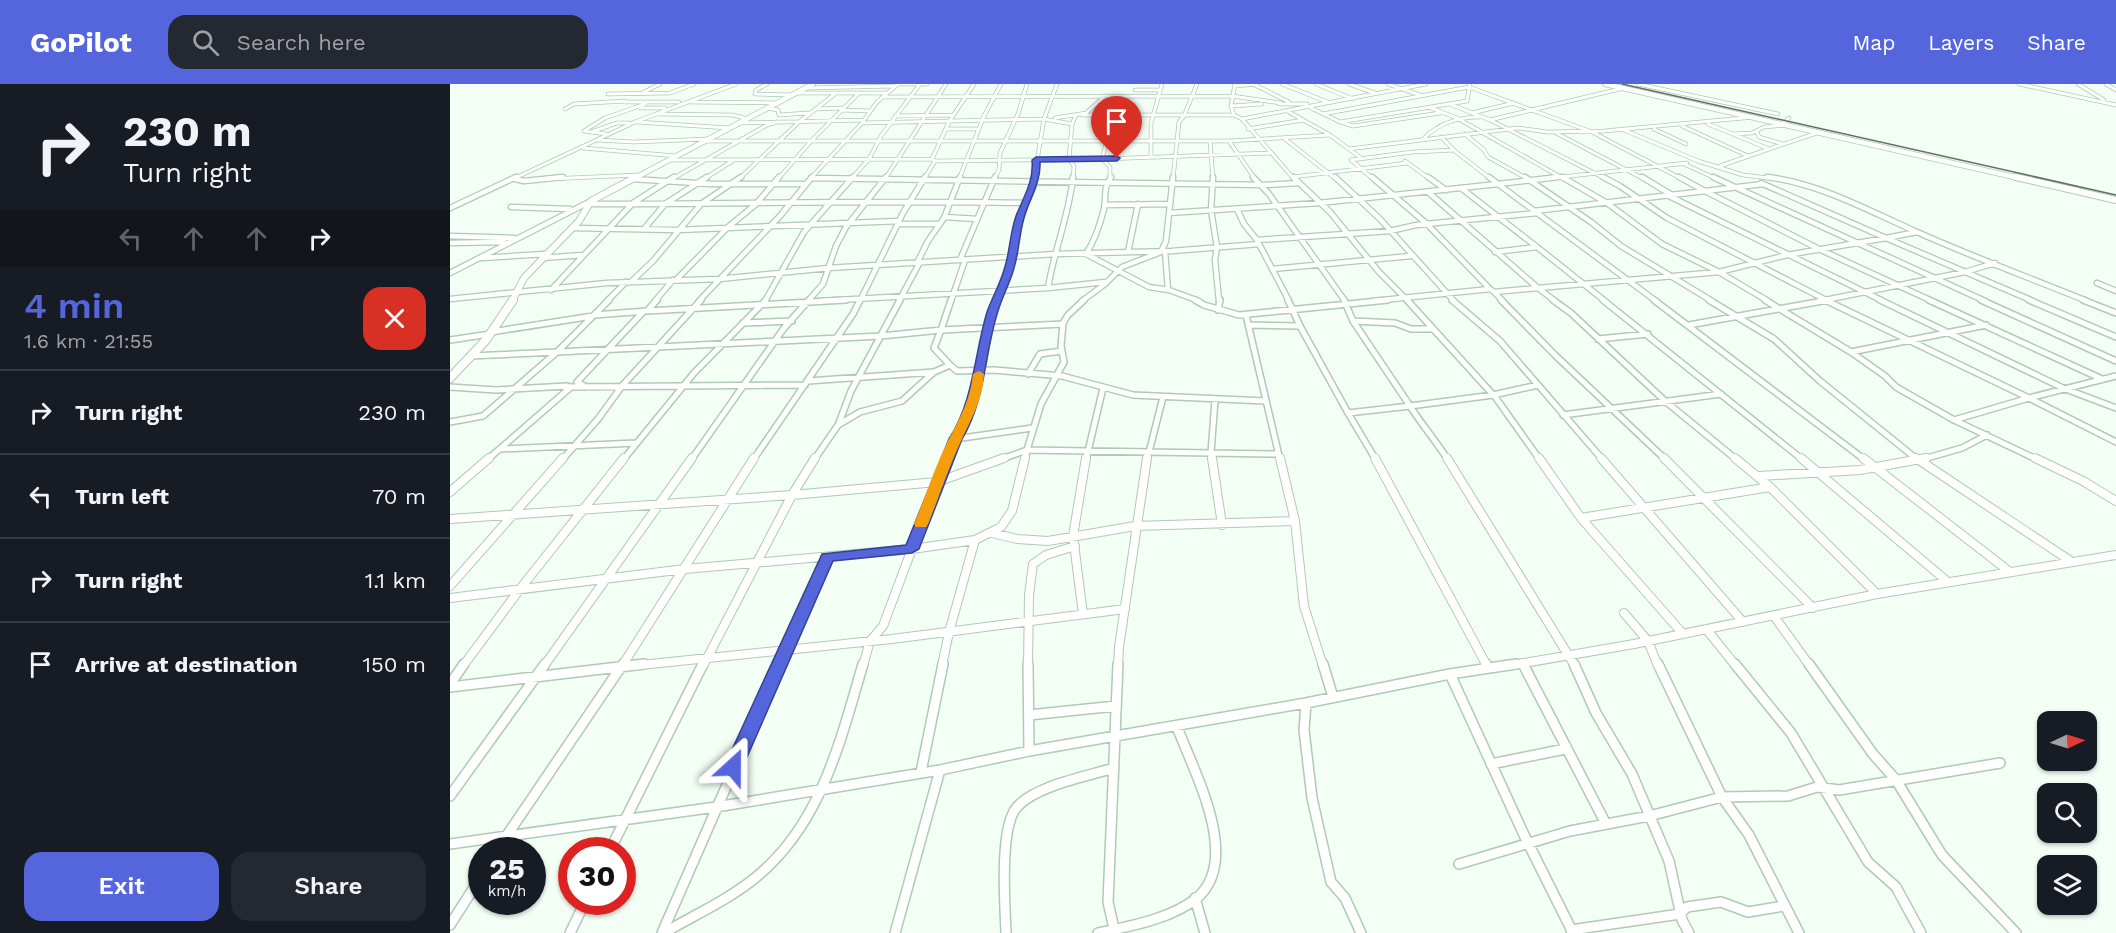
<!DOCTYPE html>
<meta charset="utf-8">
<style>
body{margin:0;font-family:"Work Sans",sans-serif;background:#242831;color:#f1f3f6;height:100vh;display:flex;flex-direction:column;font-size:22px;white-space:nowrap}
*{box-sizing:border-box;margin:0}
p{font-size:20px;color:#9ea1a6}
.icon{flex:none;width:33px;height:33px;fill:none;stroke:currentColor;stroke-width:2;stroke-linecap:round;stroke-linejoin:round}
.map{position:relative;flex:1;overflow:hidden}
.details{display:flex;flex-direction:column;background:#171b24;width:450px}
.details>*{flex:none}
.top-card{background:#171b24;color:#f1f3f6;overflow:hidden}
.needle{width:39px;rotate:86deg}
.buttons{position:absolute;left:1587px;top:627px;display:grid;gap:12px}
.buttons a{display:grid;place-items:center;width:60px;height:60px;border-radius:12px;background:#171b24;box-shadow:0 2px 4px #0004;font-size:30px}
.speed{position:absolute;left:18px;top:753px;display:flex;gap:12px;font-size:30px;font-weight:700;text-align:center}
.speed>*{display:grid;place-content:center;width:78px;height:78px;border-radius:50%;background:#171b24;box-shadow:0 2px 4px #0004;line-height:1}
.speed small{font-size:15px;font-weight:400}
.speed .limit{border:9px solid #d22;background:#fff;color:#111}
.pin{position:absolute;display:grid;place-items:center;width:51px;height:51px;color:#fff;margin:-62px -26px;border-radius:50% 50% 50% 0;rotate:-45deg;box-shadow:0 0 6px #0007}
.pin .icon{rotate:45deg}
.me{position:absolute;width:66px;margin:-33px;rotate:24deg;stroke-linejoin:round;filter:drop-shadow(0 0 4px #0008)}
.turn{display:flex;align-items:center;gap:21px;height:126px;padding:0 24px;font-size:27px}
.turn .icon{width:78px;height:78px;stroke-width:2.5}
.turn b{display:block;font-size:42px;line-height:51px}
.lanes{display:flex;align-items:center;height:57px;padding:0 24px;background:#0003;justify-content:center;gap:30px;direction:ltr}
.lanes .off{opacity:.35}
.round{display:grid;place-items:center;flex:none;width:63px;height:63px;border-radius:18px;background:#242831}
.overview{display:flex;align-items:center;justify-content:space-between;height:102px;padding:0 24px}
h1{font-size:36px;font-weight:600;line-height:45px;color:#56d}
.cta{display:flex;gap:12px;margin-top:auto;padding:12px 24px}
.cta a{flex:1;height:69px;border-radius:18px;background:#56d;color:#fff;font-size:24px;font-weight:600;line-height:69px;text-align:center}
.cta a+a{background:#242831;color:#f1f3f6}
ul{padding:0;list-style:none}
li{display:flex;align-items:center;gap:18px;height:84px;padding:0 24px;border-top:2px solid #363941}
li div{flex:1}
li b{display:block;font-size:22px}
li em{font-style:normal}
header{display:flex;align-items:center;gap:36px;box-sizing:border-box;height:84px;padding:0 30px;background:#56d;color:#fff}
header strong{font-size:28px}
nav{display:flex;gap:33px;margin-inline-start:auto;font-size:21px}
.search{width:420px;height:54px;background:#242831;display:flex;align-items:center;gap:15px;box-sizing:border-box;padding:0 21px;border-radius:18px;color:#9ea1a6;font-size:22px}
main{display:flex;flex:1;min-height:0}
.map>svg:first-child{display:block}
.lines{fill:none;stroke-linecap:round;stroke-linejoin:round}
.street-far4-casing{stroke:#afcab5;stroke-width:4.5}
.street-far3-casing{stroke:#afcab5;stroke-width:7}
.street-far2-casing{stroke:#afcab5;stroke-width:8}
.street-far1-casing{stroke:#afcab5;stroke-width:10}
.street-casing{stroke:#afcab5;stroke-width:12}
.secondary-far2-casing{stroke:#afcab5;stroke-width:6}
.secondary-far1-casing{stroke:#afcab5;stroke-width:8}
.secondary-casing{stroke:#afcab5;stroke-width:10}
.street-far4{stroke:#fff;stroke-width:3}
.street-far3{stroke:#fff;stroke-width:4.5}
.street-far2{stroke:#fff;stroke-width:5}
.street-far1{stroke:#fff;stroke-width:8}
.street{stroke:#fff;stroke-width:9}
.secondary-far2{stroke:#fff;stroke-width:4.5}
.secondary-far1{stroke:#fff;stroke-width:6}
.secondary{stroke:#fff;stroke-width:8}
.rail{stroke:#636c65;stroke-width:1.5}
.route{fill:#56d;stroke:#374290;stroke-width:1.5}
.slow{fill:#f59e0b}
</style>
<header>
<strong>GoPilot</strong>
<div class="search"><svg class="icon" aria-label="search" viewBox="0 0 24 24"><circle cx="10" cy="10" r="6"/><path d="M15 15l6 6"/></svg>Search here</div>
<nav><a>Map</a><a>Layers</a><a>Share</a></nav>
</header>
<main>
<section class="details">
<div class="top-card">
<div class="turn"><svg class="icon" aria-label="right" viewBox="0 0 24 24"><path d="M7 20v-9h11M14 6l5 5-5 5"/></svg><div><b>230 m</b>Turn right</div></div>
<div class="lanes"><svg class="icon off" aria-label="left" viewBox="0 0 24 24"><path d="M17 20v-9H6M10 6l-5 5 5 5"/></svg><svg class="icon off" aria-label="ahead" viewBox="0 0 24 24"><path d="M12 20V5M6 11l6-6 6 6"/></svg><svg class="icon off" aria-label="ahead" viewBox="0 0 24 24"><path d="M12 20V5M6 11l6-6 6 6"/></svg><svg class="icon" aria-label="right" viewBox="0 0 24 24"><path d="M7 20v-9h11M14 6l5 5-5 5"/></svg></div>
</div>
<div class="overview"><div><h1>4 min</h1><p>1.6 km · 21:55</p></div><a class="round" style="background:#d93025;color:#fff"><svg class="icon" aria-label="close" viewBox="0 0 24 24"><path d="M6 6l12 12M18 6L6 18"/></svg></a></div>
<ul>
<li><svg class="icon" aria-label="right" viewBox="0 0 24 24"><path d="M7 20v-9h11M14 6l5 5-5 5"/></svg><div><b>Turn right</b></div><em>230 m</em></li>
<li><svg class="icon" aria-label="left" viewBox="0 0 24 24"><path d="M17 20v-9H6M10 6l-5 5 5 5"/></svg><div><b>Turn left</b></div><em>70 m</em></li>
<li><svg class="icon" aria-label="right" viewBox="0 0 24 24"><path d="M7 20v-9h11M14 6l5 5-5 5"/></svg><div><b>Turn right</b></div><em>1.1 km</em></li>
<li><svg class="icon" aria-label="arrive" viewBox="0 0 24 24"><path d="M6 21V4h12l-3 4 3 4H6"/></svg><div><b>Arrive at destination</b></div><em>150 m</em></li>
</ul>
<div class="cta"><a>Exit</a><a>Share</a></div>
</section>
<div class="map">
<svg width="1666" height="849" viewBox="0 0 1666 849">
<rect width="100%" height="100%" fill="#f3fef5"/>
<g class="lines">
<!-- street-far4 casing -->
<g class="street-far4-casing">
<path id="street-far4" d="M447 0H477
M785 0 781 22 784 31 792 35 844 95
M832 0 880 19
M866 0 903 15
M899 0 925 9
M938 0 970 11
M1188 0 1328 30
M1569 0 1666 21
M1628 0 1654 16
M1656 0 1666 6
M805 1 839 18
M785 2 807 0
M356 4 444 2
M685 6H710
M194 8 210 0
M346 9H437
M158 10 220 9 244 0
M305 10 342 11
M305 10 306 6 317 0
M432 13 782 12 831 19
M174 18H229
M240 18 327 19
M829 20H857
M1002 21 1040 36 1156 95
M781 22 812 20
M859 23 890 38 1017 17 1020 0
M190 24H215
M317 24 328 26 329 31 358 29
M981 24 1007 34 1114 95
M115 25 124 20 175 17
M365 25 392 24
M391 26 419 27
M837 27 880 51 911 74
M1022 29 1064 19
M209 30 283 31 298 35
M873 30 1019 3 1142 48 1232 95
M632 31H784
M445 32 503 31
M605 34 636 29 655 12
M792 35 976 0
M1040 36 1174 4
M187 38 279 44
M891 38 903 42 990 29
M289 39 414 36
M412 39 594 35 622 40
M1258 40 1283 50 1302 49 1314 43 1336 41
M1332 40 1339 34
M1232 42 1298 72
M496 45H529
M798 45 853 36
M1204 45 1236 60
M1174 46 1248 77 1293 91 1327 95
M144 47 167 39H180
M1307 48 1309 53 1333 60
M1106 49 1194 95
M156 50 134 47 155 34 195 20
M1015 50 1034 66 1038 73 1078 95
M991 53 1006 68 1041 95
M835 55 886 95
M973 55C989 39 1007 33 1030 33
M147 56 184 58 258 55
M254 57H779L880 51
M760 57 763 95
M779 57 805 95
M133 64 226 72
M899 65 1068 44 1097 48 1154 47 1304 33
M1319 65 1370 48
M701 73V39L712 0
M220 76 482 75
M485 77 652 75 821 69
M955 77 980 95
M1234 80 1267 95
M1270 82 1319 65 1283 50
M843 93 957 79
M361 94 416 95
M63 95 185 38 286 0
M97 95 188 91
M222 95 317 41 327 38
M254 95 284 76
M289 95 349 38 385 10
M328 95 362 56 409 9
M360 95 412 39 427 18 448 0
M401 95 419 75 431 52 470 0
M435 95 496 0
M474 95 485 77 482 75 499 38 524 0
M509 95 534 32 551 0
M544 95 549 86 550 69 568 30 577 0
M584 95 594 35 607 0
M623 95 624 82 619 75 622 40 626 31
M660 95V83L652 75 663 32
M723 95 729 38 734 32 747 0
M923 95 901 76 963 68 1004 66
M1094 95 1237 79"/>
</g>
<!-- street-far3 casing -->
<g class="street-far3-casing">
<path id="street-far3" d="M623 93C619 132 604 166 598 204L656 198
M661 93C652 107 657 111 654 125 650 141 645 156 636 170L699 203 719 206 749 217
M763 93 761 126 767 163 765 176 769 217
M803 93 819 110 895 217
M843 93 880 128 929 188 958 217
M885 93 930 135 1004 217
M922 93 977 140 1040 205
M978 93 996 106
M1075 93 1141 138 1171 162 1262 217
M1112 93 1157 119 1212 160 1269 188 1318 217
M1153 93 1170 102 1217 134 1378 217
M1192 93 1222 111
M1229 93 1255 107
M1263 93 1535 217
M1317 93C1369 99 1419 127 1467 148 1523 173 1580 194 1637 217
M361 94 814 101 848 99
M65 95 74 97 113 93
M182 95 263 100H356
M1311 99 1436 154 1467 148
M1048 100 1206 217
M1048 100 1108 93
M1313 100 1255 107 1371 166 1482 217
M1011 104 1087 163 1045 168
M978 108 1088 204
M1217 111 1433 217
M140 120C286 120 430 116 576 119
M655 121 719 120
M61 123 120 125
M0 124 66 93
M787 125 794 140 807 156 839 217
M1084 127 1255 107
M719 129 869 119 1048 100 1039 93
M495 133 527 135
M449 140H489
M123 144 227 146 449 137
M194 145 215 120 257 93
M0 152 64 154
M807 156 940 147 966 141 1087 129
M0 159 54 158
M1087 163 1155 217
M715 167 718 206
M678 168 688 120
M32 174 95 170
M92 174 133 171
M510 176 545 93
M467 179 478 157 494 134 510 93
M822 185 961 172
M0 189 141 117
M226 196 277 144 306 120 329 93
M181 198 203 177 251 120 291 93
M1647 199 1666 207
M101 206 183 119 224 93
M1044 208 1053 217
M0 215 157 199 269 195 378 184 605 170 722 167 809 160
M157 217 176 198
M205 217 223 196
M249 217 330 132 362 93
M315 217 354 148 403 93
M358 217 373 200 386 162 396 143 436 93
M370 217 598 204
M410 217 453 129 475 93
M449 217 470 178
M501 217 515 176
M547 217 560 184 570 133 583 104 585 93
M632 217 655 200 672 183 711 168 716 157 723 93
M923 217 1040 205 1044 208 1088 204
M1105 217 1088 204 1269 188 1337 171 1436 154 1583 217
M1370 217 1515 188 1545 179"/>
</g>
<!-- street-far2 casing -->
<g class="street-far2-casing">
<path id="street-far2" d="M634 216 618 231 613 239 611 262 614 278 591 320 577 366 761 369 762 376
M745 216 754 221 789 231 938 216
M838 216 850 242 898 329 960 322C972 341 986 357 998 376
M894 216 903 237 960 322 1043 311 1088 301
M957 216 1046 314 1090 376
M1002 216 1050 257 1153 376
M1051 216 1106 272 1216 376
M1103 216 1121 229 1215 317 1287 376
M1153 216 1353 376
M1204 216 1415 376
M1259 216 1324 255 1370 297 1468 376
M1315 216 1401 268 1435 292 1446 303 1504 336 1588 376
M1375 216 1579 314 1504 336
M1430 216 1613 304 1666 324
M1479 216 1652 295
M1531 216 1666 277
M1579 216 1666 253
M1633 216 1666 229
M768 226 770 216
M197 227 396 216
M144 231 197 227 207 216
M796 231 830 376
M903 237 945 239 961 245H982
M293 239 342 237
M798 241 850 242
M1239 241 1378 216
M41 248 143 232
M1148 255 1198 250
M0 256 40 250
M1401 268 1536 241
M20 272 107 268 159 216
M500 281 507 287 544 286 612 292 683 311 815 317
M578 290 590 270 611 267
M358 297 484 288
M134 302 127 298 193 228
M0 303 46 306 117 302
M114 303 355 301
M1579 314 1666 358
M1579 314 1666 292
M765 316 761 369 828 370
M898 329 926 376
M1113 331 1271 310
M0 338 33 332 107 268 431 252 491 246 501 216
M389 339 401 307 450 216
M505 355 582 344
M50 365 186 359
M37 376 121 303
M112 376 148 335 172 302 251 216
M173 376 244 289 316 216
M241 376 334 244 359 216
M303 376 403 230 410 216
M364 376 388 341 410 328 452 317 484 288 500 281 484 264 491 246 613 240
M496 376C507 351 520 329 528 303 536 274 536 243 547 216
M549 376 577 366
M575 376 577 366
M636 376 653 304
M697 376 713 313
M1470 376 1512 364 1537 351"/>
</g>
<!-- street-far1 casing -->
<g class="street-far1-casing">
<path id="street-far1" d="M497 374 487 398 554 374
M762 374 772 441
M925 374 1037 582
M997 374 1125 582
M1089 374 1131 434 1233 550
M1151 374 1293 538
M1214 374 1363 524
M1351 374 1498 498
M1413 374 1560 488
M1466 374 1622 478
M1585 374 1633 397 1666 417
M1309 392 1410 386 1476 374
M1320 403 1427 510 1666 471
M0 408 39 374
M1131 434 1320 403 1285 374
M0 435 342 411 365 374
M845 437 854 522 873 582
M542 449 567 455 598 457 685 442 845 437 830 374
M0 502 113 374
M0 514 235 485 462 465 525 456 551 443 562 427 575 374
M1174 529 1198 557 1208 582
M633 530 623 452 636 374
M1324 532 1360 582
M1257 546 1286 582
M1072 579 1074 582
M13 582 70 505 174 374
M94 582 242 374
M172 582 304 374
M181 582 442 555 675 525
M253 582 342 411 487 398 433 542 420 557 413 582
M329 582 377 473
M492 582 499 548 525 456
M578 582 579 511 583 480 596 471 625 462
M668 582 669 563 697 374
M1057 582 1184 560 1427 510"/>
</g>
<!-- street casing -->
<g class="street-casing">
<path id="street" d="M578 580 579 667
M873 580 883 613
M1036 580 1038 584
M1073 580 1156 740
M1124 580 1146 629 1182 690 1219 777 1232 836 1239 849
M1208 580 1272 713 1299 751 1349 849
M1285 580 1341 649 1418 778 1446 803 1471 849
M1359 580 1423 670 1446 696 1492 771 1566 849
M1000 590 1075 753 1123 849
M0 600 14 580
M0 603 194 580
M856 619 854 646 862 714 881 798 895 814 911 849
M579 631 666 622
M1041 680 1115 665
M471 688 493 580
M0 712 95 580
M0 760 266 723 490 686 579 667 856 619 1000 590 1066 580
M47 766 173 580
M160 766 253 580
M1009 780 1120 747 1199 732 1272 713 1338 712 1367 703 1389 706 1550 679
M745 814 755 849
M0 841 32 791
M1121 846 1230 830 1237 823 1271 818 1298 828 1334 822
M120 849 135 818
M212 849 330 580
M214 849C244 831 278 816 305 794 371 741 390 658 413 580
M445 849 490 686
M556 849C555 821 549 743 567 723 585 702 638 692 664 684
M648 849C680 842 721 835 747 814 792 775 744 688 727 643
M665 849 658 818 668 580"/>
</g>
<!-- secondary-far2 casing -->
<g class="secondary-far2-casing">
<path id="secondary-far2" d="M1155 0 1573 95
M183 95 363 0"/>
</g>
<!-- secondary-far1 casing -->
<g class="secondary-far1-casing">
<path id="secondary-far1" d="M1566 93 1666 116
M62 217 74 194 129 137 141 117 186 93"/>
</g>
<!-- secondary casing -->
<g class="secondary-casing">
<path id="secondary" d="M0 294 36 256 63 216"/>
</g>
<!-- street-far4 -->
<use href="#street-far4" class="street-far4"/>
<!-- street-far3 -->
<use href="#street-far3" class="street-far3"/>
<!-- street-far2 -->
<use href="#street-far2" class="street-far2"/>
<!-- street-far1 -->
<use href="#street-far1" class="street-far1"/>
<!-- street -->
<use href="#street" class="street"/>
<!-- secondary-far2 -->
<use href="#secondary-far2" class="secondary-far2"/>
<!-- secondary-far1 -->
<use href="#secondary-far1" class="secondary-far1"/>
<!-- secondary -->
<use href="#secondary" class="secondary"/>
<!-- rail -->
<path class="rail" d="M1172 0 1666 111"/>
</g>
<!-- route -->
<path class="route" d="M586 73 667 72 670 74 667 77 590 78C591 99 579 115 574 134 569 151 569 168 564 184 560 199 552 213 548 227 534 270 536 315 512 355L469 465 462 469 383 477 290 689 283 691 277 689 274 683 372 470 456 461 499 355C524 316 524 271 537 228 542 214 550 200 554 186 560 168 560 149 566 132 574 112 584 97 582 76Z"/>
<!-- slow -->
<path class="slow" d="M529 287 534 290C533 315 521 335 511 357 498 384 489 413 478 440L476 443H466L464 440C476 412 485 382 499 355 510 334 521 314 523 290Z"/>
</svg>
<div class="buttons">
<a><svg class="needle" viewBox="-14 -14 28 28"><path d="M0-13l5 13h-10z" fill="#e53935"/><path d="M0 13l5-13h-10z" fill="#9ea1a6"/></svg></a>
<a><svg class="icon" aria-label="search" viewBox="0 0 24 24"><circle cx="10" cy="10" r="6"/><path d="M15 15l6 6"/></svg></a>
<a><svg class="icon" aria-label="layers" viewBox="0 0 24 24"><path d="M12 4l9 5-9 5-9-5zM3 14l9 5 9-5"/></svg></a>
</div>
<div class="speed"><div>25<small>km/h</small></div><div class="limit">30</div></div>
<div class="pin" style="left:667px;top:74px;background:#d93025"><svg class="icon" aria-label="arrive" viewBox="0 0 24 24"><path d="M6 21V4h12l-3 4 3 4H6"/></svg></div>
<svg class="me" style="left:283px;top:683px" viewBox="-20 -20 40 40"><path d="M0-17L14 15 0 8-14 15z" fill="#56d" stroke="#fff" stroke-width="4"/></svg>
</div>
</main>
